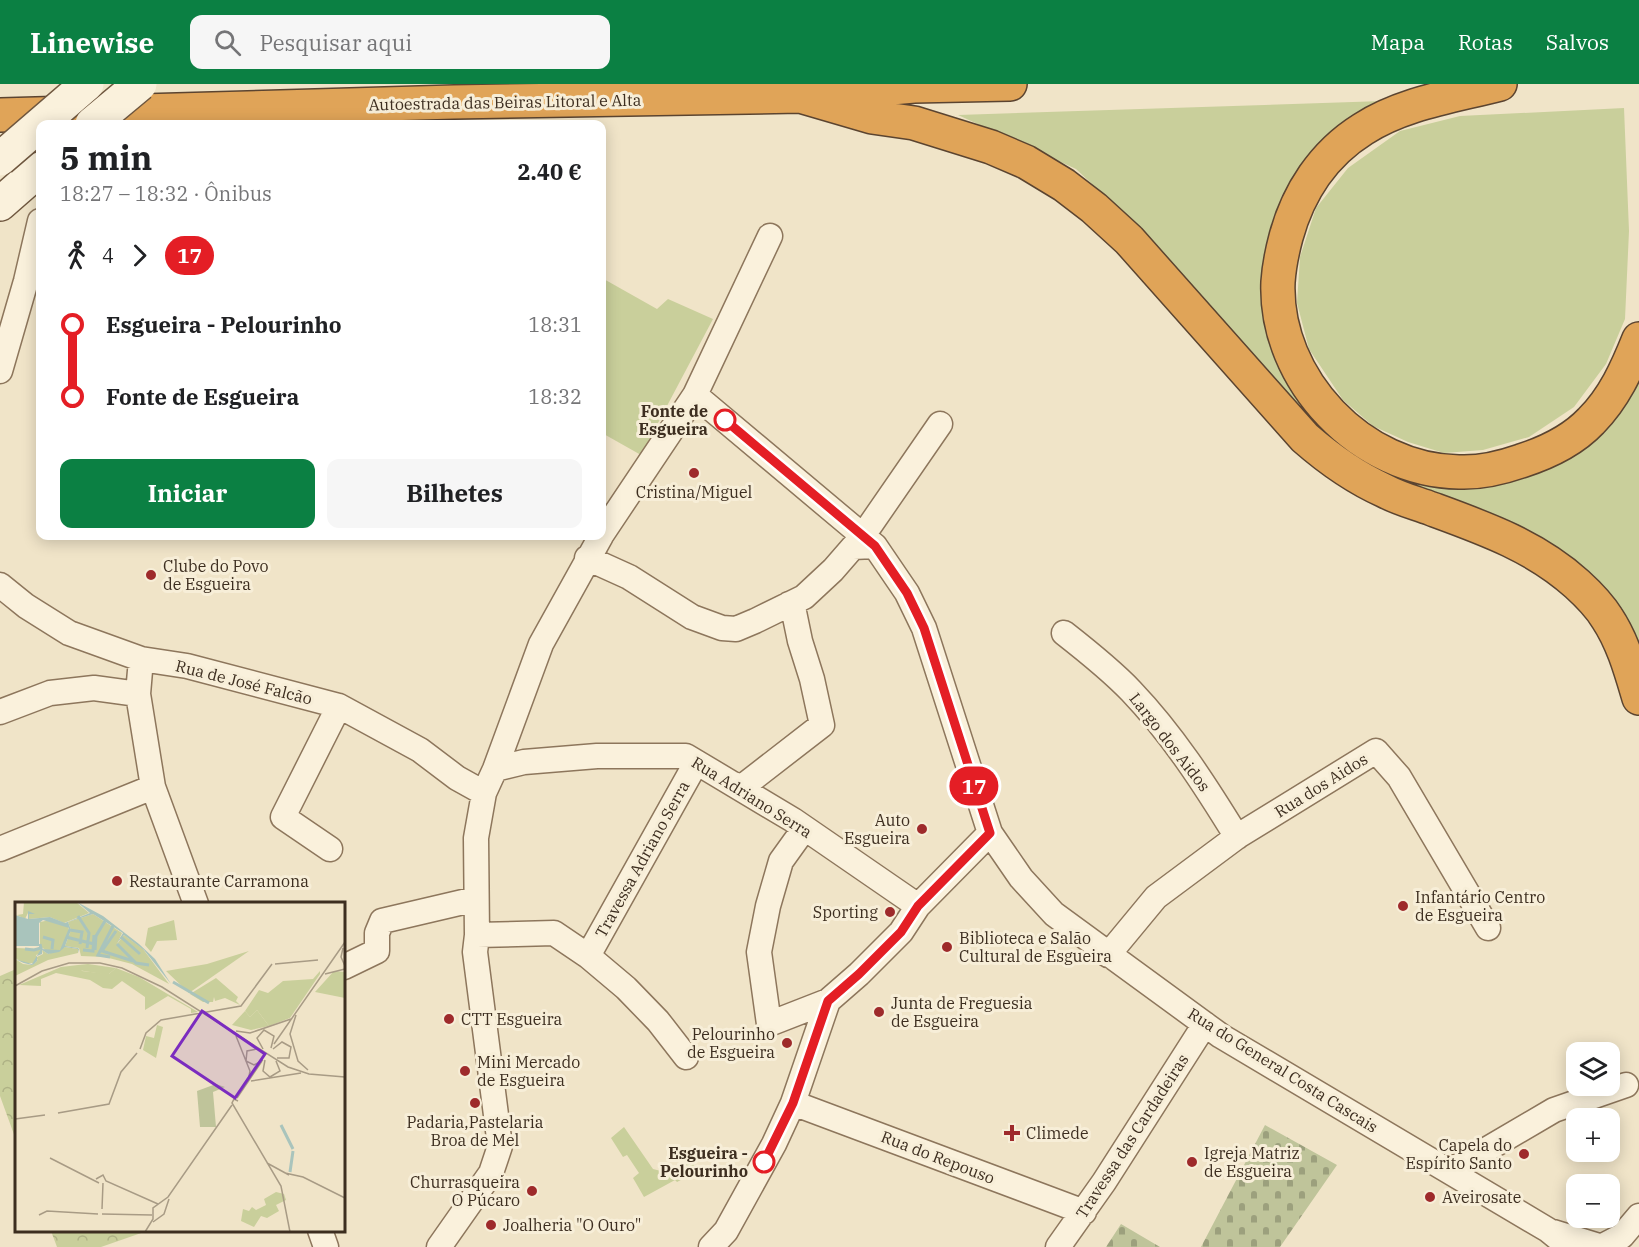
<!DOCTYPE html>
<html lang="pt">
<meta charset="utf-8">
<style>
:root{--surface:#fff;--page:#f6f6f6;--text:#202124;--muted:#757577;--accent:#0b8043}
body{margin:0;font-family:"IBM Plex Serif",serif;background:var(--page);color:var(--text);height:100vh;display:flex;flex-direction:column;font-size:22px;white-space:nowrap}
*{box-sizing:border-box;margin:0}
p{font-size:20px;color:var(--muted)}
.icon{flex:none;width:33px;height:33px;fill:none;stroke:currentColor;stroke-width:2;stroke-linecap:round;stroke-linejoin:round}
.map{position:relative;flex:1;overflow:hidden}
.details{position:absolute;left:36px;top:36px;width:570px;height:420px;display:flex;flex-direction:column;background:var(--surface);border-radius:12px;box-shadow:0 3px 15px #0003}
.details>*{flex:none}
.badge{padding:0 12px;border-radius:20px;font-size:21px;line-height:39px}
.fabs{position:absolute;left:1566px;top:958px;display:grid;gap:12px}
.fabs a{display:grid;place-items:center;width:54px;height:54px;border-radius:12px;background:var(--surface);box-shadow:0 3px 15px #0003;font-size:30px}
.map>.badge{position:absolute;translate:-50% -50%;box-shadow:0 0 0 3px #fff}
.legs{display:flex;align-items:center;gap:9px;height:66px;padding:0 24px;font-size:20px}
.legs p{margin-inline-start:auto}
.overview{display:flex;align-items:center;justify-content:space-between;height:102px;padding:0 24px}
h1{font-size:33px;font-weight:700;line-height:45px}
.cta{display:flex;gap:12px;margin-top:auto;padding:12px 24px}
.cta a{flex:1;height:69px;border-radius:12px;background:var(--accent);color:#fff;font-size:24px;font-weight:700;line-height:69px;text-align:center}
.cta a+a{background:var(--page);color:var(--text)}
ul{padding:0 24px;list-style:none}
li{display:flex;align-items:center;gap:21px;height:72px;font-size:22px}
li i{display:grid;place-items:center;width:9px;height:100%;margin:0 8px;background:currentColor}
li i::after{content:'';width:15px;height:15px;margin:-8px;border:4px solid;border-radius:50%;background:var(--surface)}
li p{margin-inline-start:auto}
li:first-child i{background:linear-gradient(#0000 50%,currentColor 0)}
li:last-child i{background:linear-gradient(currentColor 50%,#0000 0)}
header{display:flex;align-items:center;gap:36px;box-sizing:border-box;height:84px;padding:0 30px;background:var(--accent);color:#fff}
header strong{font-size:28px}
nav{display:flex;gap:33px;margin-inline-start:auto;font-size:21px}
.search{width:420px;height:54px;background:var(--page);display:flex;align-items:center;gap:15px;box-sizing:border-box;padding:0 21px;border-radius:12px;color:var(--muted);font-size:22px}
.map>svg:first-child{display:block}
.green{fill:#c9cf9b}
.cemetery{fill:url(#cemetery-stones)}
.park{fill:url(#park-crowns)}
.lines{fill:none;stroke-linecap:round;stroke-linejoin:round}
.street-casing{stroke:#8d765c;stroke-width:27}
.secondary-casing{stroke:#6f573f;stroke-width:36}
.highway-casing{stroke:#5b4430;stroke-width:36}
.street{stroke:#faf1dc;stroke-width:24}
.secondary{stroke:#faf1dc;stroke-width:33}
.highway{stroke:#e0a458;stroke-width:33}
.secondary-bridge-casing{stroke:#6f573f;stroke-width:36;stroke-linecap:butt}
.secondary-bridge{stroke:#faf1dc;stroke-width:33}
.line-1-casing{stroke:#fff;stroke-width:14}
.line-1{stroke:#e41e25;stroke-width:9}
.stop-1-dot{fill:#fff;stroke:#e41e25;stroke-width:3}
.poi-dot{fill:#9e2a2b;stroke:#f7eed8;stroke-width:2}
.labels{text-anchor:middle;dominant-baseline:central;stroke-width:6;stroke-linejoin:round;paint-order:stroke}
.street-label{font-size:16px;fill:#3d2e20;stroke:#f7eed8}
.stop-label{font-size:16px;font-weight:bold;fill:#3d2e20;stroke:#f7eed8;text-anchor:end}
.poi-label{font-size:16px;fill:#3d2e20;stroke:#f7eed8;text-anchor:start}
.inset-river{fill:none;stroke:#a9c4bc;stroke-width:3}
.inset-road{fill:none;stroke:#a89b85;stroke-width:1.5}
.view{fill:#7b2cbf;fill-opacity:0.15;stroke:#7b2cbf;stroke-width:3}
.inset-edge{fill:none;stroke:#3d2e20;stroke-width:3}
</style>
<header>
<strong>Linewise</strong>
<div class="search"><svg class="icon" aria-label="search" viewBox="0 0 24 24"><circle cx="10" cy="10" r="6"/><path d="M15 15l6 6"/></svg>Pesquisar aqui</div>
<nav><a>Mapa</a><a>Rotas</a><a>Salvos</a></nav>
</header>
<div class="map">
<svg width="1639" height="1163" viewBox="0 0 1639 1163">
<defs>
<pattern id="cemetery-stones" width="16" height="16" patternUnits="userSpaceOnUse" patternTransform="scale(1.5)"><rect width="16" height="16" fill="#bfc49a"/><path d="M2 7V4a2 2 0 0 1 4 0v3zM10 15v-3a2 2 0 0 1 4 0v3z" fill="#9ca07d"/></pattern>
<pattern id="park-crowns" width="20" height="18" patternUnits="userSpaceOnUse" patternTransform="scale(1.5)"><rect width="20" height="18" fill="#c9cf9b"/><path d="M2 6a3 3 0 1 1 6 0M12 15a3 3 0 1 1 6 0" fill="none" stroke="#aeb285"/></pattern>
</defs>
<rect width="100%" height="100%" fill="#f0e4c8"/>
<path class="green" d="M1383,17L1326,57L1282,111L1264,177L1317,335L1480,402L1544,387L1603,348L1639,291V561L1630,539L1589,490L1382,390L1332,357L1278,301L1151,155L1076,85L958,31Z
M1624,24L1629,147L1625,235L1606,280L1574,323L1529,353L1483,366L1444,369L1408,358L1373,342L1343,316L1309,265L1297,219L1300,173L1316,124L1348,84L1400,47L1460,32Z
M602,194L657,225L668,215L713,235L641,371L602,349Z
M624,1043L653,1085L665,1088L666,1084L682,1087L688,1066L695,1077L694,1081L698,1087L677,1098L675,1096L644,1113L633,1094L639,1089L627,1071L623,1073L611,1054Z"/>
<path class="cemetery" d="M1265,1041L1337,1081L1280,1163H1201Z
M1121,1140L1160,1163H1106Z"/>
<path class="park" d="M16,885V1056L0,1012V892Z
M51,1147V1146L147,1147L101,1163H57Z"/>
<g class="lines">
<defs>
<path id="street" d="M0,287L26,197L40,137
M695,311L875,462L907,509L924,544L990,749L1021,794L1054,830L1221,952L1548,1146L1569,1163
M602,450L695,311L770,152
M862,453L940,340
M587,474L629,493L692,533L722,544L736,545L755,537L804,513L833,486L853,463L875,462
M0,501L26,522L69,549L141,575L187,582L339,622L420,666L457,694L484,709
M1064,549C1087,567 1111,586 1131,607C1173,651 1205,701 1237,753
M141,575L138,610L153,703L196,820
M0,628L50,609L94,604L138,610
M495,685L524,678L597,672H686L793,736L918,822
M733,700L742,703L822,641L812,595L800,557L794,528L789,520
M804,745L781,777L768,822L759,868L769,940L828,917
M0,765L153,703
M330,765L283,733L339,622
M477,851L554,849L588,872L626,904L658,937L686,973
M1108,871L1156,813L1238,752L1376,667L1399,693L1488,844
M588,872L696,679
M344,883L377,867V849L382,837L476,815
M793,1019L1084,1128
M1450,1087L1554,1026L1626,1001
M320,1146L326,1163
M1553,1148L1602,1163
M439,1163L491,1089L500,1062L475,868L477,851L476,754L484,709L495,685L541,560L601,452
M711,1163L726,1147L774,1060L793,1019L828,917L859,890L901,848L918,822L990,749
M1058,1163L1104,1098L1205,940
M1601,1163L1622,1152L1639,1132"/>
<path id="secondary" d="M0,120L40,85"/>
<path id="highway" d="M1500,0C1454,12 1403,19 1363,45C1323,70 1298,109 1286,153C1282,168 1279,183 1278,198C1274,296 1362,387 1459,388C1481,389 1501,384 1521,377C1546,369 1573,356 1591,337C1614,314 1627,285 1639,255
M800,12L872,33L914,39L991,63L1026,78L1064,101L1094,124L1129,156L1305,354C1329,375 1356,394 1385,407C1400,415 1416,419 1432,425C1484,444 1535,462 1577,500C1588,510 1599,521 1607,534C1623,558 1631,587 1639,614
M0,31L454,18L800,12L914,2L1010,0"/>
</defs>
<use href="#street" class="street-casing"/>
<use href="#secondary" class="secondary-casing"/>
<use href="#highway" class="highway-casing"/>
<use href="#street" class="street"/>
<use href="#secondary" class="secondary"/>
<use href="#highway" class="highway"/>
<defs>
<path id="secondary-bridge" d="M92,40L140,0
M0,75L87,0"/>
</defs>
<use href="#secondary-bridge" class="secondary-bridge-casing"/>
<use href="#secondary-bridge" class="secondary-bridge"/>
</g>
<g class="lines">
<defs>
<path id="line-1" d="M725,336L875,462L907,509L924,544L990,749L918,822L901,848L859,890L828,917L793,1019L764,1078"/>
</defs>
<use href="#line-1" class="line-1-casing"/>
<use href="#line-1" class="line-1"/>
</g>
<g class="stop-1-dot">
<circle cx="725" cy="336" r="10"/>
<circle cx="764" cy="1078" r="10"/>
</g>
<g class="poi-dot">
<circle cx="694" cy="389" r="6"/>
<circle cx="151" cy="491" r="6"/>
<circle cx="922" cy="745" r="6"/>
<circle cx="117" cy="797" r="6"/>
<circle cx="1403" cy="822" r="6"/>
<circle cx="890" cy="828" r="6"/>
<circle cx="947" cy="863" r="6"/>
<circle cx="879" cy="928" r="6"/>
<circle cx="449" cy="935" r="6"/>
<circle cx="787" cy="959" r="6"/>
<circle cx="465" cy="987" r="6"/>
<circle cx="475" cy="1019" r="6"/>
<path d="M1009 1040h6v6h6v6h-6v6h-6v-6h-6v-6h6z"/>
<circle cx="1524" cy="1070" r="6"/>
<circle cx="1192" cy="1078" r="6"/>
<circle cx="532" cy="1107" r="6"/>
<circle cx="1430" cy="1113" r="6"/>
<circle cx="491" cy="1141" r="6"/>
</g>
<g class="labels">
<g class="street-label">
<text transform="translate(505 18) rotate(-1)">Autoestrada das Beiras Litoral e Alta</text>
<text transform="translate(244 598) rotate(14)">Rua de José Falcão</text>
<text transform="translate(1170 658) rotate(52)">Largo dos Aidos</text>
<text transform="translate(1321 701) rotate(-32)">Rua dos Aidos</text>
<text transform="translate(752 713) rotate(32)">Rua Adriano Serra</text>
<text transform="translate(642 775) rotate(-61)">Travessa Adriano Serra</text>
<text transform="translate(1283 986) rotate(32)">Rua do General Costa Cascais</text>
<text transform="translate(1132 1052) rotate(-57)">Travessa das Cardadeiras</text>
<text transform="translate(938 1073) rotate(21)">Rua do Repouso</text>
</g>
<g class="stop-label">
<text x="708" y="327">Fonte de<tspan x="708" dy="18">Esgueira</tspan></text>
<text x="748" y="1069">Esgueira -<tspan x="748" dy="18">Pelourinho</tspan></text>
</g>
<g class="poi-label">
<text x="694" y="408" text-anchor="middle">Cristina/Miguel</text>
<text x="163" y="482">Clube do Povo<tspan x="163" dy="18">de Esgueira</tspan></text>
<text x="910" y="736" text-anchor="end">Auto<tspan x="910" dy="18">Esgueira</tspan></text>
<text x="129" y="797">Restaurante Carramona</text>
<text x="1415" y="813">Infantário Centro<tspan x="1415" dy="18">de Esgueira</tspan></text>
<text x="878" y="828" text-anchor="end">Sporting</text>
<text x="959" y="854">Biblioteca e Salão<tspan x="959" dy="18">Cultural de Esgueira</tspan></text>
<text x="891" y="919">Junta de Freguesia<tspan x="891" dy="18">de Esgueira</tspan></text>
<text x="461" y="935">CTT Esgueira</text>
<text x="775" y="950" text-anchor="end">Pelourinho<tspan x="775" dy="18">de Esgueira</tspan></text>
<text x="477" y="978">Mini Mercado<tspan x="477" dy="18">de Esgueira</tspan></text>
<text x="475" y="1038" text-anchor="middle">Padaria,Pastelaria<tspan x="475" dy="18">Broa de Mel</tspan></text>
<text x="1026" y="1049">Climede</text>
<text x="1512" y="1061" text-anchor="end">Capela do<tspan x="1512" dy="18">Espírito Santo</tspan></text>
<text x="1204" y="1069">Igreja Matriz<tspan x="1204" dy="18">de Esgueira</tspan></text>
<text x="520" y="1098" text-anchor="end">Churrasqueira<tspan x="520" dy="18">O Púcaro</tspan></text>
<text x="1442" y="1113">Aveirosate</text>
<text x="503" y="1141">Joalheria "O Ouro"</text>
</g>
</g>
<g transform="translate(15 818)">
<rect width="330" height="330" fill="#f0e4c8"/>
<path d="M234,49L174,91L151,69L192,62ZM63,63L67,69L94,72L101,66L124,75L183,110L176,111V107L153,94L130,108V95L107,79L97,87L88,86L75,78L41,71L26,77V84L4,83L46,65ZM142,123L148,125L141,156L128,148L131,134L139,136ZM261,290L269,292L271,298L261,303L264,309L252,316L246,314L239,325L226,319L228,307L234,309L237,305L241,308L251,303L249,297Z" fill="#c9cf9b"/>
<path d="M159,18L162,38L142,39L136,50L130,43L133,26ZM305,69V72L275,116L254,124L242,108L235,115L230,109L244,88L253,91L268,79L298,77ZM319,69L330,70V96L300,90ZM201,76L223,95L221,99L225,103L210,96L200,99L199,95L198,100H188L175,92Z" fill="#c9cf9b"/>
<path d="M9,0H61L74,11L49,21L35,15L14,17L13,11L10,17L2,13L8,12ZM78,12L107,31L102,42L109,33L128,47L154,82L117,62L90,55L66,54L64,46L50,44L56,28L53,20ZM35,18L51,22L54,27L47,47L33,50L25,44V20ZM50,45L63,47V51L33,58L0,74V57L8,62L17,63L21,60L23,57L18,61H9L0,56L1,46L26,47L27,51L21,53L22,55L28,52L27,48L33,52ZM63,63L73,62L101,66L94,72H87L63,68Z" fill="#c9cf9b"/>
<path d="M201,182L210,185L198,190L201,225H185L182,189Z" fill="#bfc49a"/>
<path d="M242,108L254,124L236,128L217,123L230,109L235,115Z" fill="#c9cf9b"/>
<path d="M62,0L88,14L124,42L140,57L156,82L129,48L109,33L102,41L108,31L78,12L53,20L56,28L50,44L63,46L64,47V51L63,47L50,45L44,50L33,52L27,48V52L22,54V59L19,62L17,63L9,61L0,57L17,62L26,47L45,48L54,26L28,18L24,21V44H0V13L13,17V9L20,12H14V17L35,15L50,21L75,11Z" fill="#a9c4bc"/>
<path class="inset-river" d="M63,14L74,31L72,46M55,28L67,30L65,42M101,29L87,49L118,59M28,35L38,38L37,47M51,35L79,42M106,35L125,52M102,42L121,61L134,63M10,47L19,48L26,46L25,42M68,48L78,49L79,33M80,48L81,34L90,19M95,55L83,53L98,24M158,80L194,101M266,223L278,247M275,270L278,249"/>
<path class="inset-road" d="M328,46L326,55L330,64M260,62L303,58M310,72L330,67M0,84L27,69L54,61H85L107,66L147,85L273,165L294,172L330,175M281,113L275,132L283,159L293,168M221,129L235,131L276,117M221,134L235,169L233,180M259,142L330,40M125,147L131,131L146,118L226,104L257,62M242,147L232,149L231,159L239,163L248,158M248,147L242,136L249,128L259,134L256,146M258,147L267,140L276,145L274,156H262M250,158L248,169L255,175L265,169L261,159M236,179L286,171M222,196L247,159M223,199L219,197L217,201L266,284L275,330M43,211L94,202L106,170L122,151M0,217L30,213M35,256L84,281M252,261L274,273M270,271L288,275L330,296M81,277L88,273L91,279L143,302M87,307L88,281M87,312L137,313M24,313L32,309L83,312M138,320L149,312L154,297M130,330L138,317V306L153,295L217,203"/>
<path class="view" d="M187,109L250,152L220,196L157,154Z"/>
<rect width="330" height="330" class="inset-edge"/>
</g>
</svg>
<div class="fabs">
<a><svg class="icon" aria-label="layers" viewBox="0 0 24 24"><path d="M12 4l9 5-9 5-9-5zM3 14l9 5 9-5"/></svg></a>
<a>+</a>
<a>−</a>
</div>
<b class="badge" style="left:974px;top:702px;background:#e41e25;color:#fff">17</b>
<section class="details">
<div class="overview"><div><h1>5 min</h1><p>18:27 – 18:32 · Ônibus</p></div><b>2.40 €</b></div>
<div class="legs"><svg class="icon" aria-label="walk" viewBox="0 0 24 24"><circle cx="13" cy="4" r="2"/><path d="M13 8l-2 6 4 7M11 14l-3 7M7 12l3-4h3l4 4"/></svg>4<svg class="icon" aria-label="forward" viewBox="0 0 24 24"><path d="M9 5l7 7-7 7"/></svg><b class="badge" style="background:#e41e25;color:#fff">17</b></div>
<ul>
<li><i style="color:#e41e25"></i><b>Esgueira - Pelourinho</b><p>18:31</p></li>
<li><i style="color:#e41e25"></i><b>Fonte de Esgueira</b><p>18:32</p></li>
</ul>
<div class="cta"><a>Iniciar</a><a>Bilhetes</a></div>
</section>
</div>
